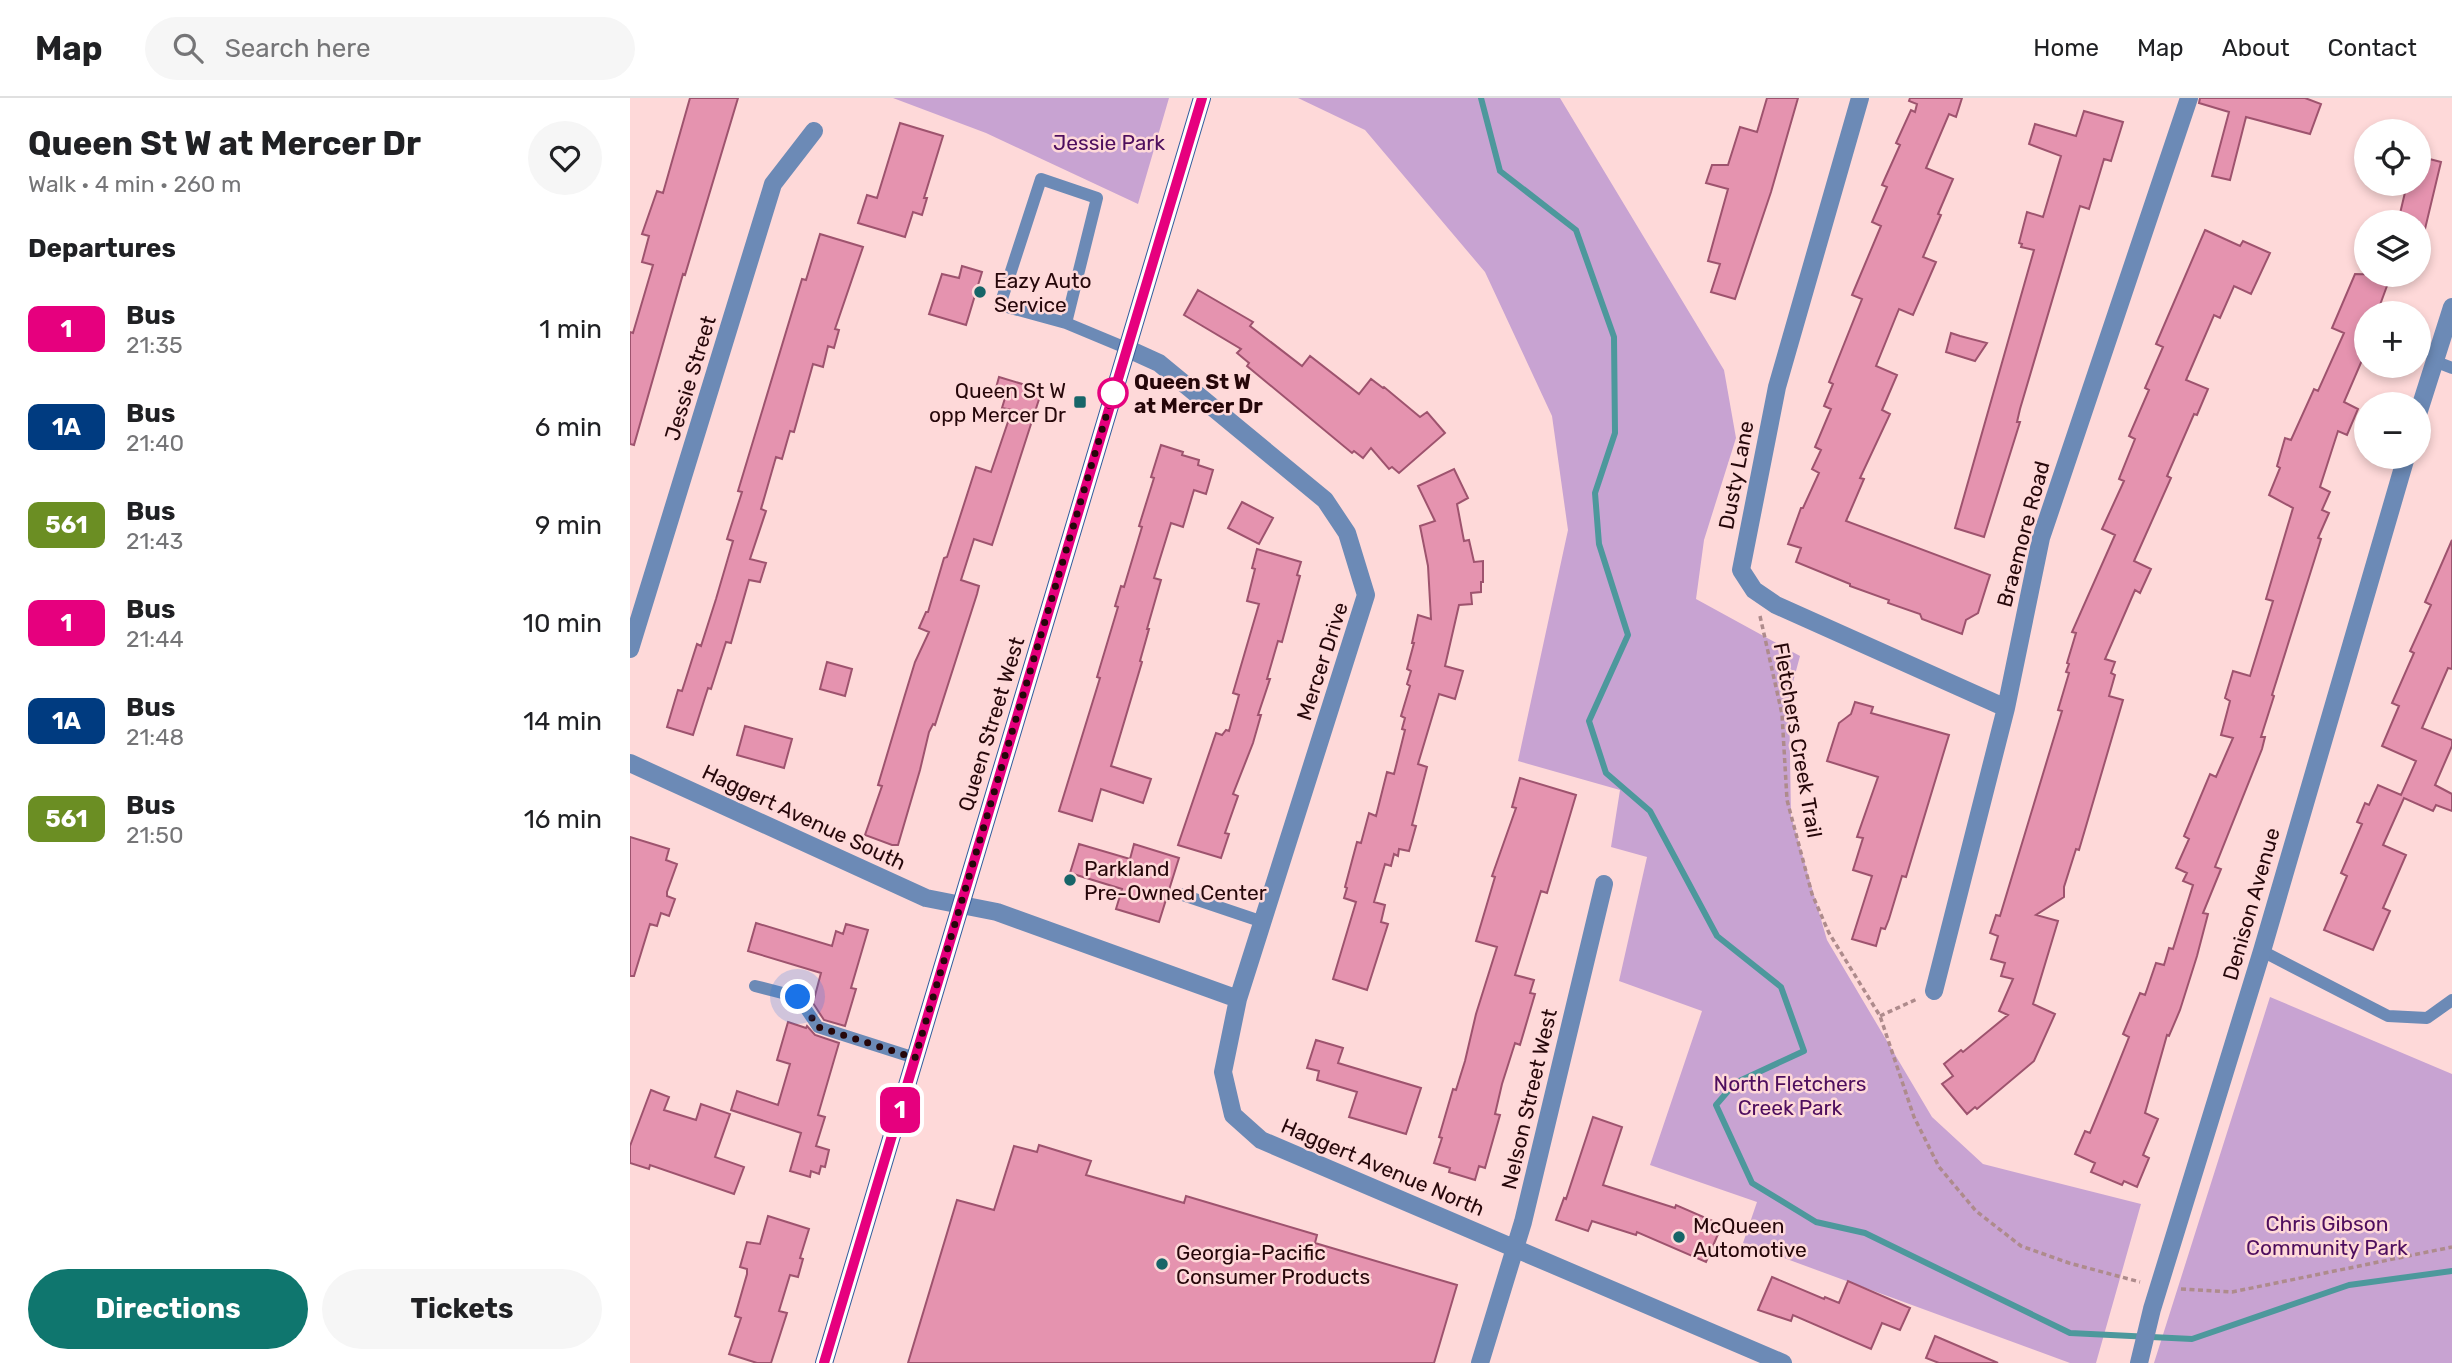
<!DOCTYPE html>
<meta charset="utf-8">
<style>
:root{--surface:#fff;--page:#f6f6f6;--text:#202124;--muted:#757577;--line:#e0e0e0;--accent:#0f766e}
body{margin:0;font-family:Rubik,sans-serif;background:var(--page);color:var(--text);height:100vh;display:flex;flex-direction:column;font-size:26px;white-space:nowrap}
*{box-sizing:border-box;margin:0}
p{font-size:23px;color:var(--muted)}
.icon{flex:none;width:38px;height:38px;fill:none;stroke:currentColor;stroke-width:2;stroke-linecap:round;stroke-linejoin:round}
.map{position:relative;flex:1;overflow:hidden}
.side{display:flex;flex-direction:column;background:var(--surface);width:630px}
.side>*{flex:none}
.badge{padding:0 14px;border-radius:10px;font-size:24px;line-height:46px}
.buttons{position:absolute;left:1724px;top:21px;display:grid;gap:14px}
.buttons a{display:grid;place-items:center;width:77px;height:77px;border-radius:50%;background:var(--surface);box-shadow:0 4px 10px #0003;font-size:35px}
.you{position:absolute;width:35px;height:35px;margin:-18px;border:5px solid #fff;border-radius:50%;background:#1a73e8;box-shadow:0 0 0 10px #1a73e833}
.map>.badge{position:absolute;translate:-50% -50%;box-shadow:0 0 0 4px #fff}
h2{padding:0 28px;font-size:26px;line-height:63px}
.round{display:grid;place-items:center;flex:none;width:74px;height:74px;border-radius:37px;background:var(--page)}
.headline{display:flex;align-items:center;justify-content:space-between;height:119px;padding:0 28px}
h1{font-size:33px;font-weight:700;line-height:52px}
.cta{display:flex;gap:14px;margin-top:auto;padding:14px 28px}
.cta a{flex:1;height:80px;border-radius:42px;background:var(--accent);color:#fff;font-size:28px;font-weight:700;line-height:80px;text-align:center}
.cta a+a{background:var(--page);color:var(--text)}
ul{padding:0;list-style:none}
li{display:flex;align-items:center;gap:21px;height:98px;padding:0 28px}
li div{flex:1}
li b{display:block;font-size:26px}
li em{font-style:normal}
li .badge{min-width:77px;font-weight:700;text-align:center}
header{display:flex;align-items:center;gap:42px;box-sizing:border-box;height:98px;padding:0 35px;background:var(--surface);border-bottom:2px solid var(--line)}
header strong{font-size:33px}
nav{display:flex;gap:38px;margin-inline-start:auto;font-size:24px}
.search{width:490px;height:63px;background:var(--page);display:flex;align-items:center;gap:18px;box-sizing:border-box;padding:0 24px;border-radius:38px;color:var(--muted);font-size:26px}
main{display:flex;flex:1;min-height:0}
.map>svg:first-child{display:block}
.green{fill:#c8a3d2}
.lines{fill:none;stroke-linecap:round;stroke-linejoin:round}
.stream{stroke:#4d989c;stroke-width:6}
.building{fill:#e593af;stroke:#9e536e;stroke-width:2}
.path{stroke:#ae8b8c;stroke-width:3.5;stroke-dasharray:5 3.5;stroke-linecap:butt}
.service{stroke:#6c8ab6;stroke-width:12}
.minor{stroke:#6c8ab6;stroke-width:18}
.secondary{stroke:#335d9d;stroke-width:18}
.line-casing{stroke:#fff;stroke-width:16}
.line{stroke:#e6007e;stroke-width:10}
.walk{stroke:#26070a;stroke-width:7;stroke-dasharray:0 12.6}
.poi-dot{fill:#176568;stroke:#fed9d9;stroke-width:2.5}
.stop-dot{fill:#fff;stroke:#e6007e;stroke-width:3.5}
.labels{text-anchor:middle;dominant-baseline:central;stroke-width:5;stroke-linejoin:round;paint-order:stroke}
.park-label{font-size:21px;fill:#4e0e5e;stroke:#fed9d9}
.poi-label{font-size:21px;fill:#26070a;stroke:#fed9d9;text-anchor:start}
.street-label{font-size:21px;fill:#26070a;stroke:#fed9d9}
.stop-label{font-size:21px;font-weight:bold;fill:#26070a;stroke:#fed9d9;text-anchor:start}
</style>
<header>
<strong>Map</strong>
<div class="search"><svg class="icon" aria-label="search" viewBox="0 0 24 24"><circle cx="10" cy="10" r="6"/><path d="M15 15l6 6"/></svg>Search here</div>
<nav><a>Home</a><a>Map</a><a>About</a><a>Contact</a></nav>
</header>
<main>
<section class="side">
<div class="headline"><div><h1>Queen St W at Mercer Dr</h1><p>Walk · 4 min · 260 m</p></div><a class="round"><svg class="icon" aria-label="heart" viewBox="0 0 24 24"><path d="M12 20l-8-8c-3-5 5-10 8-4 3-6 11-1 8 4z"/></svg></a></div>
<h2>Departures</h2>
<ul>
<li><span class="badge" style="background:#e6007e;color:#fff">1</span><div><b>Bus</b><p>21:35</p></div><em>1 min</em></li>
<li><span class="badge" style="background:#003b80;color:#fff">1A</span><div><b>Bus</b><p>21:40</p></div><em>6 min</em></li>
<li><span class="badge" style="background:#6b8e23;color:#fff">561</span><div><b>Bus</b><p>21:43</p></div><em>9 min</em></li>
<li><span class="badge" style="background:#e6007e;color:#fff">1</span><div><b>Bus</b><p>21:44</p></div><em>10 min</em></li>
<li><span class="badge" style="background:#003b80;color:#fff">1A</span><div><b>Bus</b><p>21:48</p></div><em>14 min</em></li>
<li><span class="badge" style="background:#6b8e23;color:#fff">561</span><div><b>Bus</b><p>21:50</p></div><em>16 min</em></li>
</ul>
<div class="cta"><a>Directions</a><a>Tickets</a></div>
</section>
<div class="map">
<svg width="1822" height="1265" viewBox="0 0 1822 1265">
<rect width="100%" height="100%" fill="#fed9d9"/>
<path class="green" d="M263,0H539L508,106L356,35Z
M668,0H930L1094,272L1106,340L1074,442L1066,501L1170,558L1159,599L1161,718L1197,842L1302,1019L1353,1066L1511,1106L1466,1265H1440L1113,1145L1127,1104L1020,1067L1072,913L989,883L1017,759L981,749L990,692L888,663L938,432L922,318L855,174L735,32Z
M1640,899L1822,976V1265H1524Z"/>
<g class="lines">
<path class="stream" d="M851,0L870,73L946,132L984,239L985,335L965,395L969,446L998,537L959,623L976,675L1020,713L1087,838L1151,889L1174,953L1105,985L1086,1007L1122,1085L1186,1124L1235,1135L1440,1235L1562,1241L1719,1187L1822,1173"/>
</g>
<path class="building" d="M60,0H108L55,177L53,176L4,347L0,346V234L3,235L23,167L12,164L19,138L12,136L27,93L33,95Z
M1137,0H1168L1141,94L1105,201L1081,194L1090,166L1078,163L1098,91L1076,85L1082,67H1098L1110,29L1127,34Z
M1280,0H1332L1326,19L1319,16L1296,70L1323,81L1308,116L1311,117L1293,159L1306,164L1283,217L1269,211L1246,268L1267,277L1252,312L1260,316L1230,380L1234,381L1216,423L1360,477L1348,515L1336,522L1332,536L1292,521L1290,516L1258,505L1259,502L1220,488V486L1166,464L1171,450L1158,446L1171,410H1173L1189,375L1182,371L1191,352L1185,349L1201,311L1194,308L1203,286L1199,284L1232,201L1222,197L1251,128L1242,124L1257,89L1252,87L1270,47L1266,45L1281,12L1285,14L1287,6L1279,3Z
M1570,0H1675L1691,6L1680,36L1616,19L1600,82L1582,78L1599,14L1569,5Z
M1454,13L1493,24L1481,63L1474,61L1459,111L1450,108L1390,311L1387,324H1390L1354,439L1325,430L1404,152L1391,149L1392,146L1389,145L1397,114L1413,119L1431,58L1399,46L1405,26L1446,38Z
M270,25L313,38L294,100H297L292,117L283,114L275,139L228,125L237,97L247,100Z
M1788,58L1811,64L1795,131H1788V123L1768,124L1777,86H1788Z
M1575,132L1610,148L1613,143L1640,155L1621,196L1604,188L1590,220L1584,217L1556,282L1578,291L1567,317L1564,316L1537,378L1541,380L1504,463L1521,471L1510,495L1505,492L1475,561L1485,564L1481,575L1485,577L1479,598L1493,602L1449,752L1446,751L1434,789V799L1406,817L1428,823L1403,906L1425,916L1404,963L1347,1011L1345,1009L1337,1016L1312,986L1323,978L1314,966L1331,952L1333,954L1378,917L1369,913L1383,881L1371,878L1375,865L1361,861L1368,838L1360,835L1366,817L1370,818L1432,613L1428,612L1439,575L1436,574L1439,566L1437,565L1446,535L1442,534L1485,437L1472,431L1494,383L1489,381L1505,341L1499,338L1519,292L1515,290L1533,249L1526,246Z
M190,136L233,149L205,231L209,232L204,250L198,248L193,269L183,266L164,334L160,333L152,361L146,359L131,411L136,413L120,461L136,465L130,484L119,482L101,545L96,544L81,591L78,590L63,637L37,629L48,592L52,593L67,546L71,548L86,501L103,443L97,441L112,394L108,393L172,181L176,182Z
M332,168L352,174L336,227L299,216L312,176L329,180Z
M1725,176L1761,177L1747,215H1736V253L1714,304L1728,311L1717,337L1708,333L1690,389L1700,394L1692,412L1699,415L1688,440L1691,441L1642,597L1644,598L1631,639H1635L1632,651L1585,769L1591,771L1573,815L1578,816L1567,858L1550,912L1539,938L1537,937L1515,1015L1528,1021L1513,1057L1519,1060L1507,1089L1494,1083L1492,1087L1461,1074L1465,1065L1445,1056L1455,1033L1460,1035L1479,989L1499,939L1493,936L1510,895L1515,897L1526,865L1534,867L1539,850L1543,851L1563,787L1553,783L1557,775L1546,770L1559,741L1554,738L1580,676L1586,679L1603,640L1591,637L1600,603L1595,600L1603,573L1620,578L1643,503L1636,501L1663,410L1639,397L1650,370L1647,368L1655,340L1661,342L1684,291L1688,293L1714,235L1702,230Z
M568,192L623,224L620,228L672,268L680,258L729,296L741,281L753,290L754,289L790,319L797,314L815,335L769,375L762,369L759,371L741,350L733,360L724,353L722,355L617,268L619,265L607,255L611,251L554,217Z
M1321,235L1330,238L1357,245L1345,263L1316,254Z
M369,279L412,292L362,447L344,441L331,482L349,488L347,496L305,627L303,626L299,634L290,672L268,747H262L235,737L252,688L248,687L274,600L285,564L299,534L289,530L296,514H298L314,460L317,459L346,369L361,374L382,312L372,310L375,300L364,297Z
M531,347L553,354L552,357L569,362L568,367L583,372L576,396L564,392L553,429L541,425L524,480L531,482L517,531H519L510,563L512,564L481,668L521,681L513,705L471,691L462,723L429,713L470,580L467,579L488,509L485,508L491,488L494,489L512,429L509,428L524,380L521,379Z
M824,371L838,400L827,406L834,443L839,442L844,464L853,463V484H851V494L841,495L842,506L829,507L815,568L833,573L825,601L809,596L788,666L797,669L782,727L786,728L779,753L769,751L768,758L764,756L761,768L755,766L744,804L755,807L751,824L758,826L737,892L703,881L726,804L714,800L717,790L715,789L727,744L731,745L739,715L746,718L757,674L764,676L775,632L772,631L775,620L771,618L780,588L777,586L781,573L777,571L784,545H782L788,517L801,521L798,468L790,428L805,423L788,388Z
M612,404L643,420L629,446L598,430Z
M1822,442V571L1818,570L1792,630L1822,642V648L1805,687L1822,696V713L1806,707L1803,713L1774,700L1753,747L1776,757L1753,810L1760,813L1743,852L1694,832L1717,778L1711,775L1732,726L1727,724L1735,705L1739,707L1748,687L1771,697L1786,663L1752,648L1769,608L1762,605L1784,555L1780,553L1801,507L1795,504Z
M627,451L671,464L667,477L670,478L652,544L648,543L637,581H640L628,617H631L623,645L603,696L608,698L595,735L599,736L591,760L548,747L586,635L592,637L596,632L599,633L609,597L603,595L629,506L617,503L625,471L622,470Z
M197,564L222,571L215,598L190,591Z
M1225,604L1243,609L1241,615L1319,637L1276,779L1272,778L1259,821L1255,831L1251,830L1246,848L1222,841L1242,778L1223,772L1233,740L1227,739L1248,679L1197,663L1209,625L1221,616Z
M115,628L162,641L154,670L107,657Z
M890,680L946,697L917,795L911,793L885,877L904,882L900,895L905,896L890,947L885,945L872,986L865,1016L870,1017L855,1070L849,1068L845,1082L819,1074L820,1070L804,1065L812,1040L809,1039L823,991L826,992L835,963L846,916L867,849L846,843L865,779L862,778L886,710L882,709Z
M0,739L39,751L36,762L47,766L37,794V798L45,801L39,818L31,815L27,828L20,826L4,878H0Z
M449,746L500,761L504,746L549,760L529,824L486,811L492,791L440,775Z
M126,825L202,848L206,833L213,836L216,826L238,832L221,890L226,891L215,928L194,922L183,905L191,875L118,853Z
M158,924L176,930L177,928L185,937L209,945L188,1017L195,1019L186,1048L199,1052L195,1069L191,1068L189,1076L181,1073L180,1079L160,1073L171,1035L101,1012L107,993L148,1007L160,966L147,962Z
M686,942L713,950L708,965L791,990L776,1036L719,1019L727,994L687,982L689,973L677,970Z
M21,992L39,999L34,1012L66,1022L71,1006L100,1016L85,1059L114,1069L104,1096L20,1067L19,1071L0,1065V1048Z
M963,1019L992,1029L973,1087L1045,1110L1046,1107L1092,1127L1076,1164L1007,1134L1006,1137L962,1123L958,1133L926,1122L934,1100L936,1101Z
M409,1047L461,1063L456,1077L554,1105L556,1098L687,1137L685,1145L827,1187L804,1265H278L327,1102L364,1112L384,1048L407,1054Z
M138,1118L179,1131L170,1160L173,1161L168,1179L160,1177L149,1213L157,1215L141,1265H127L99,1256L111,1220L105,1218L117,1176V1171L110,1169L117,1144L130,1146Z
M1142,1179L1194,1201L1195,1199L1209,1205L1218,1183L1280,1210L1270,1232L1252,1225L1241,1251L1163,1217L1161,1223L1128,1212Z
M1305,1238L1368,1265H1309L1296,1260Z"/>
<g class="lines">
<path class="path" d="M1130,518L1152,616L1157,702L1182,796L1199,835L1250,918L1284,1019L1309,1069L1346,1113L1391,1148L1439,1165L1510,1184
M1250,918L1287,901
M1551,1191L1602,1194L1822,1149"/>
<path class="service" d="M436,225L467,100L411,81L370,207L436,225L496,250
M1804,263L1822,270
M547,795L633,824
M1632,853L1758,918L1797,920L1822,902
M125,888L168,899L188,929L285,960"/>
<path class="minor" d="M1230,0L1147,289L1111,472L1124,492L1146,507L1376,610
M496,250L529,265L695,402L717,435L736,497L608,901L593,974L603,1017L631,1042L1153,1265
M1788,316L1822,209
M0,551L143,86L184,33
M0,665L296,800L367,814L608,901
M1304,893L1376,610L1411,440L1559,0
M850,1265L893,1124L974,786
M1509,1265L1522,1211L1632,853L1776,359"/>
<path class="secondary" d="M194,1265L572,0"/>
</g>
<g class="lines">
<defs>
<path id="line" d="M194,1265L572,0"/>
</defs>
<use href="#line" class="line-casing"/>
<use href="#line" class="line"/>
<path class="walk" d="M168,899L188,929L285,960L483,295"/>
</g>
<g class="poi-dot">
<circle cx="350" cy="194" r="7"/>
<rect x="443" y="297" width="14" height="14" rx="3.5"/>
<circle cx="440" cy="782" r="7"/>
<circle cx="1049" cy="1139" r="7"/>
<circle cx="532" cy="1166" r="7"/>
</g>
<circle class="stop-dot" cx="483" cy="295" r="14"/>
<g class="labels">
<g class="park-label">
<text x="479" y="44">Jessie Park</text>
<text x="1160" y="985">North Fletchers<tspan x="1160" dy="24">Creek Park</tspan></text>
<text x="1697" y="1125">Chris Gibson<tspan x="1697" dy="24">Community Park</tspan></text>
</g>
<g class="poi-label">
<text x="364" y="182">Eazy Auto<tspan x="364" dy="24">Service</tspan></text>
<text x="436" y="292" text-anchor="end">Queen St W<tspan x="436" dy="24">opp Mercer Dr</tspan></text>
<text x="454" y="770">Parkland<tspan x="454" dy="24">Pre-Owned Center</tspan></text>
<text x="1063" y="1127">McQueen<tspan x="1063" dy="24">Automotive</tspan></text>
<text x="546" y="1154">Georgia-Pacific<tspan x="546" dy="24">Consumer Products</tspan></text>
</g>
<g class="street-label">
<text transform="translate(60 280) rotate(-73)">Jessie Street</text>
<text transform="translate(1106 377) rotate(-79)">Dusty Lane</text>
<text transform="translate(1393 436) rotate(-75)">Braemore Road</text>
<text transform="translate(692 563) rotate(-72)">Mercer Drive</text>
<text transform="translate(361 626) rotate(-73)">Queen Street West</text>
<text transform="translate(1168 642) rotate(80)">Fletchers Creek Trail</text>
<text transform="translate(174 719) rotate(25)">Haggert Avenue South</text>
<text transform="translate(1621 806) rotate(-74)">Denison Avenue</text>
<text transform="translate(899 1001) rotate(-77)">Nelson Street West</text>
<text transform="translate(753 1069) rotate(23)">Haggert Avenue North</text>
</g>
<g class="stop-label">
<text x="504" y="283">Queen St W<tspan x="504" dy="24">at Mercer Dr</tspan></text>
</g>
</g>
</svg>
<div class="buttons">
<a><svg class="icon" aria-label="locate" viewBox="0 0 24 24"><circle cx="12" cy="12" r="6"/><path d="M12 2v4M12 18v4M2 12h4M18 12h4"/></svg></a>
<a><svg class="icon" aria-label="layers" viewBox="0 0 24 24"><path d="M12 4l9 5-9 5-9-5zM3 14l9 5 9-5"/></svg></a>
<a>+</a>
<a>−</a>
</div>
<div class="you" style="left:168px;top:899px"></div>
<b class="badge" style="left:270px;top:1012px;background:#e6007e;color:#fff">1</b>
</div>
</main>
